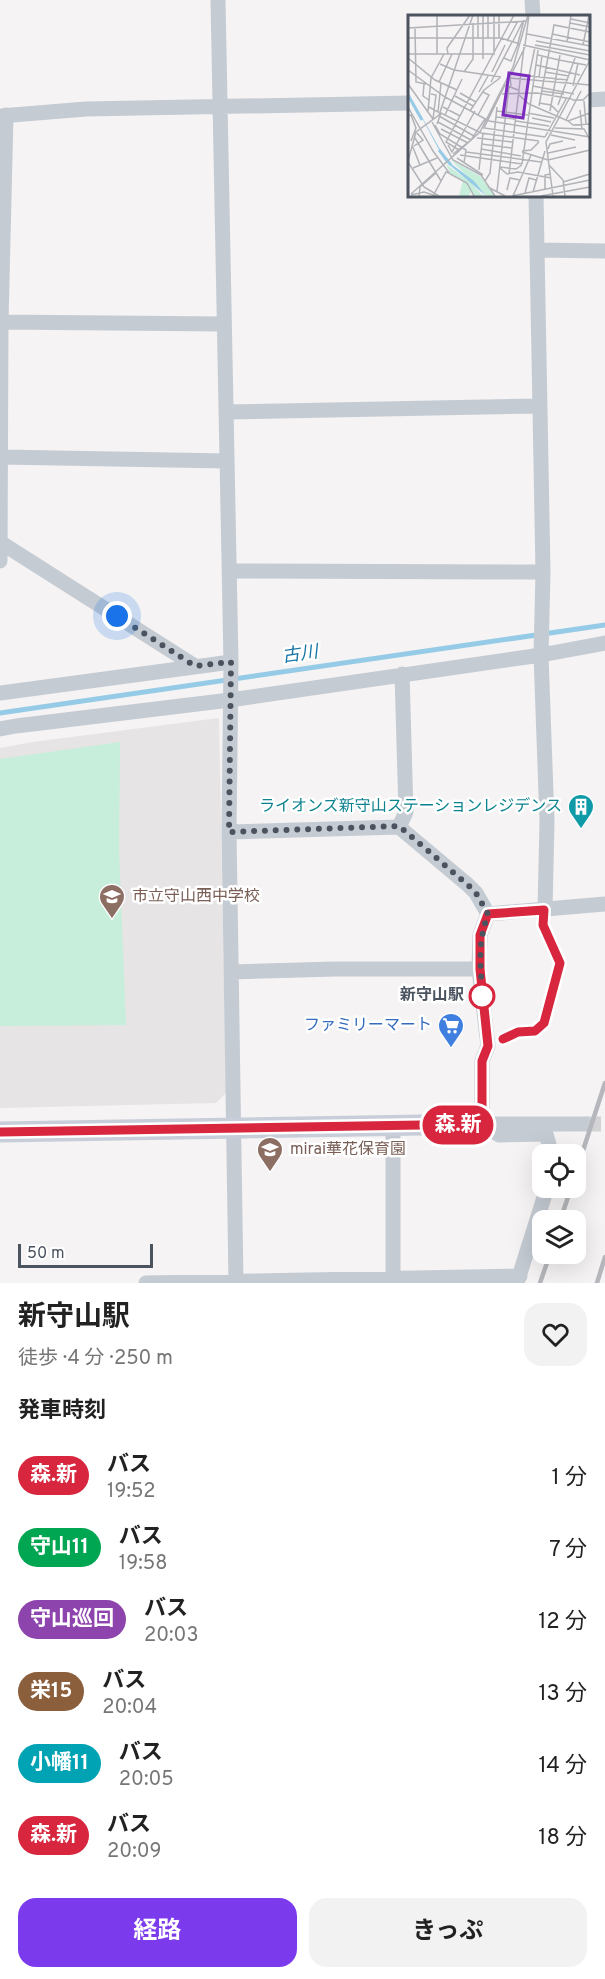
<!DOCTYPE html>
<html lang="ja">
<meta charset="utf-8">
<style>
:root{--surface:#fff;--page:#f2f2f2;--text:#222;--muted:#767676;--accent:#7c3aed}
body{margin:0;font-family:Overpass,"Noto Sans JP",sans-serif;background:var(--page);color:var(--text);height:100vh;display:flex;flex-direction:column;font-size:22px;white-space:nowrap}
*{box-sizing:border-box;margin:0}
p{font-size:20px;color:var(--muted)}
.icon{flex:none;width:33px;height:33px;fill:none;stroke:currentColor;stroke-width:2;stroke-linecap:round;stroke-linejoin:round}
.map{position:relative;height:1283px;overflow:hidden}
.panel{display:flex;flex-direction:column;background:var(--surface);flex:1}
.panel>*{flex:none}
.badge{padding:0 12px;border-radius:20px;font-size:21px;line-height:39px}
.controls{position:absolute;left:532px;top:1144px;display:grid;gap:12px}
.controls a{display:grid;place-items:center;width:54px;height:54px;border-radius:12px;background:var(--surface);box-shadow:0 6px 24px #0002;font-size:30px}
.scale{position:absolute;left:18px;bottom:15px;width:135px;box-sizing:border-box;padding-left:6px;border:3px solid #4b535f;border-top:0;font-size:16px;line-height:21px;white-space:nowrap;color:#4b535f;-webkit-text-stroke:4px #fff;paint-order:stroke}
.you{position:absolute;width:30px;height:30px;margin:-15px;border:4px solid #fff;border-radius:50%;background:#1a73e8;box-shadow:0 0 0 9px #1a73e833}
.map>.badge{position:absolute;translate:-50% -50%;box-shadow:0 0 0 3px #fff}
h2{padding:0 18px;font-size:22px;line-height:54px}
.round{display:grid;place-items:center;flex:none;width:63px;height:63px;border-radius:18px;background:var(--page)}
.head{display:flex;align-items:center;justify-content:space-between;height:102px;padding:0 18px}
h1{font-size:28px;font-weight:700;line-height:45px}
.button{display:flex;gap:12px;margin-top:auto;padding:12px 18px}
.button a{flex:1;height:69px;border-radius:18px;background:var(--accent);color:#fff;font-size:24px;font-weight:700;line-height:69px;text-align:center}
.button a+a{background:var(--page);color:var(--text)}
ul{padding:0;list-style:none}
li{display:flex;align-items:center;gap:18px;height:72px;padding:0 18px}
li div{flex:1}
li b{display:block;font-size:22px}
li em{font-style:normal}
li .badge{min-width:66px;font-weight:700;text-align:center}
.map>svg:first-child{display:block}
.education{fill:#e6e4e4}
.grass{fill:#c6eedb}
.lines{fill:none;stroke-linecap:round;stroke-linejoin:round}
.stream{stroke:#96cbe7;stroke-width:5}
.street-tunnel{stroke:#d3d3d5;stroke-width:15;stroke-dasharray:15 8;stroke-linecap:butt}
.street{stroke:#c5cbd3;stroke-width:15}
.secondary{stroke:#c7cdd9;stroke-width:21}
.rail{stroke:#b5b7bc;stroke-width:4.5}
.line-casing{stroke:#fff;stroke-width:14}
.line{stroke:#d7263d;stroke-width:9}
.walk{stroke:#4b535f;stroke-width:6;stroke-dasharray:0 10.8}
.stop-dot{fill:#fff;stroke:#d7263d;stroke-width:3}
.labels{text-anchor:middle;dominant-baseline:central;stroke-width:5;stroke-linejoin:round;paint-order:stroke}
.culture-label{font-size:16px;fill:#0d838f;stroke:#fff;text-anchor:end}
.education-label{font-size:16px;fill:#785e54;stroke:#fff;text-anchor:start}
.stop-label{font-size:16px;font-weight:bold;fill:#4b535f;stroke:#fff;text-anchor:end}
.shop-label{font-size:16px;fill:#366cbe;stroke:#fff;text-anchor:end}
.water-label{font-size:18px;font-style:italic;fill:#1775a6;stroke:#fff}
.inset-river{fill:none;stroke:#96cbe7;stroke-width:3}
.inset-road{fill:none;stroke:#b1b3b8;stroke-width:1.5}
.view{fill:#7b2cbf;fill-opacity:0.15;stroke:#7b2cbf;stroke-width:3}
.inset-edge{fill:none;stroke:#4b535f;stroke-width:3}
</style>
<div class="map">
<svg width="605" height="1283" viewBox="0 0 605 1283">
<rect width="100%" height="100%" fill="#f5f3f3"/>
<path class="education" d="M219,718L226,1093L216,1103L0,1108V748L33,742Z"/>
<path class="grass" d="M120,742L119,849L126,1025L0,1026V759Z"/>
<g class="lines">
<path class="stream" d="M0,713L605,625"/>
<path class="street-tunnel" d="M586,1124H605"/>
<path class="street" d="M218,0L231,662L229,832L236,1283
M532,0L533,16
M588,100L605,99
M0,116L86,109L410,103
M536,195L543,572L541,655L547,821L545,910
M537,250L605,251
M0,322L224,324
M226,412L539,406
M1,457L227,461
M0,542L195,666
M0,561L1,322L6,115
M229,571L543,572
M0,693L231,662
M0,729L16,726L230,700L541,655L605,643
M399,827L406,812L402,674
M229,832L399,827L468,885L476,893L488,914L480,935L479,969L488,1046L482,1061V1124
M488,914L605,904
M231,972L336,969H479
M482,1124H586
M482,1124L499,1135L546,1134L552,1155
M146,1283L520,1276
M393,1283V1126
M517,1283L547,1188"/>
<path class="secondary" d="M0,1132L482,1124"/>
<path class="rail" d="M576,1172L605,1083
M560,1221L571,1188
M540,1283L550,1254
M597,1283L605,1257"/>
</g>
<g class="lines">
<defs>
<path id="line" d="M0,1132L482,1124V1061L488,1046L480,969V935L488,914L544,910L543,925L560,963L544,1023L535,1031L518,1032L503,1039"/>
</defs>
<use href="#line" class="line-casing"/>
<use href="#line" class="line"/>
<path class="walk" d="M117,616L195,666L231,662L229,832L399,826L468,885L476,893L488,914C477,945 481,964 482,996"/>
</g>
<defs>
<symbol id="building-pin" viewBox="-11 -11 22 30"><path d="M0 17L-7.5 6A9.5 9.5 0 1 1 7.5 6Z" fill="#0f9aa8" stroke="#fff"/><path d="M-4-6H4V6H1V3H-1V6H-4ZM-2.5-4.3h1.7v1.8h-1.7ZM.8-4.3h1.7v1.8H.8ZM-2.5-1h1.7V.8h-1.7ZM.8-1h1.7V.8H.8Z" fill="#fff"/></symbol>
<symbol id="school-pin" viewBox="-11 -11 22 30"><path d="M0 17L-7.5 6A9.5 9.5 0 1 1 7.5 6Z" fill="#8d6e63" stroke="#fff"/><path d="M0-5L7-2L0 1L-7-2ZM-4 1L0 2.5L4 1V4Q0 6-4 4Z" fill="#fff"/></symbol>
<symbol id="supermarket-pin" viewBox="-11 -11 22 30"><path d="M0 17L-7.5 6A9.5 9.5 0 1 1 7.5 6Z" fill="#3f7fe0" stroke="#fff"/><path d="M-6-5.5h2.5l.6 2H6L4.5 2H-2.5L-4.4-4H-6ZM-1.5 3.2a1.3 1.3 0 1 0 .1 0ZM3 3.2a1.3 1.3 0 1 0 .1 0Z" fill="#fff"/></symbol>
</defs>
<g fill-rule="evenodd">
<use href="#building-pin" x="566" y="792" width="30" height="40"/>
<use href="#school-pin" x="97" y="882" width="30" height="40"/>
<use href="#supermarket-pin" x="436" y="1011" width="30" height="40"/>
<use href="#school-pin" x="255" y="1135" width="30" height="40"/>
</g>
<circle class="stop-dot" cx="482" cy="996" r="12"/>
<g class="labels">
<g class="culture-label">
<text x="562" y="807">ライオンズ新守山ステーションレジデンス</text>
</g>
<g class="education-label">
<text x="132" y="897">市立守山西中学校</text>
<text x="290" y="1150">mirai華花保育園</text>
</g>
<g class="stop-label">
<text x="464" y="996">新守山駅</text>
</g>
<g class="shop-label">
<text x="432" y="1026">ファミリーマート</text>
</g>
<g class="water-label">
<text transform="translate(300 655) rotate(-8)">古川</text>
</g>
</g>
<g transform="translate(408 15)">
<rect width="182" height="182" fill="#f5f3f3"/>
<path d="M43,145L72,161L87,181H79ZM38,149L62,167L75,181H66L63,176L61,181H51L55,165L43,159Z" fill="#c6eedb"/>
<path d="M0,77L38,145L66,166L78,181L37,146Z" fill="#96cbe7"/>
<path class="inset-river" d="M0,80L14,105M31,135L43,150"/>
<path class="inset-road" d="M70,0V23M80,0V23M91,0V23M163,4L182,8M162,8L182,12M0,13L121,6M7,13L8,67L18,69M119,19L182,31M144,19L182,27M0,23H55M55,23H93L112,29M99,26L110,6M105,26L115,6M128,26L182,36M159,27L163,0M110,28L116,5M115,30L182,45M117,30L121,0M127,30L182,40M175,30L181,0M86,38V0M0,39H52M29,39V0M40,39L39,33L62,0M52,39H87M130,40L151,45M0,43L27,65L49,75M96,43L103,46L110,29M75,44V0M151,45L178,50M32,49L46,55L93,62M128,50L172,60M0,55L37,82L81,106L182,122M56,57L65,44V8M84,57L97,30M137,57L161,61M103,59L160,65M121,61L127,32M131,62L134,41M101,63L182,70M31,67L44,39M83,67L104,27M0,69L25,104M16,69L15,81L22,86M103,71L102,62L117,32M125,71L166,79M165,71L170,48M110,75L97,70L76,113L137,122M134,76L156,79M71,77L80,61M52,78L68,87M23,79L28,80L25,104M94,79L129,78L164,84M111,80L121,89L160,106L182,98M47,81L65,91M164,85H175L182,78M176,86L178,109M131,88L143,90L150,97M150,90L167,43M131,91L146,10L182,17M0,92L25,136L42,159L59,168L66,181M21,92L30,97L33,68M35,92L52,101M172,95L174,114M20,96L23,63L36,39M62,96L76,75L92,63M89,96L120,100M142,96L152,40M120,98L146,103M37,100L54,64M70,100L81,80L75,77M0,101L3,100L8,113L3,126M31,101L66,121M88,102L107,104M124,103L143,107M158,105L173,76M108,106L141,111M160,106L165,110L182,109M24,107L45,145L73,160L87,181M30,107L63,125M29,109L33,98L73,118L131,126M27,110L32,119L58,135L56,148M147,113L176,114L182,125M33,114L60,128M143,120L167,125M137,122L158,84M7,123L33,166M69,123L104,127M73,129L104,133M4,130L12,150M40,130L44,137L67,96M6,131L15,125L9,118M73,134L113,141M140,134L142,129L155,126M51,135L38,127L106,0M114,136L123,135L131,127M58,137L133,147M114,137L140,145L182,135M140,138L168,132M45,139L63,125L77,104M52,140L114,149M49,143L75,160M0,146L8,117L31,100L65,0M0,147L16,172L31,181M114,149L130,35M141,150L155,165L157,181M92,152L108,154L114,150M5,153L29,143M92,153L99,159L110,157L143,163M71,155L75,118M101,159L116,32M77,166L82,158L89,92M155,167L182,159M80,172L97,181M137,174V160L142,159M99,175L102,163L112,165M89,176L101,71M125,177L137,136M117,178L121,163L128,165M3,179L72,117L105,52L120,0M3,180L16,177L28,181M11,181L12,172L28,158M25,181L38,157L41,158M104,181L182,165M105,181L123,140M133,181L182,172M145,181L138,127L182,45"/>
<path class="view" d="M101,58L121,61L115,103L95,100Z"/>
<rect width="182" height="182" class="inset-edge"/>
</g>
</svg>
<div class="controls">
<a><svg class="icon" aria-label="locate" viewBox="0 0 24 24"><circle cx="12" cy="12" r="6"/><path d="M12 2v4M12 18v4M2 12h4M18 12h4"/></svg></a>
<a><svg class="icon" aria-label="layers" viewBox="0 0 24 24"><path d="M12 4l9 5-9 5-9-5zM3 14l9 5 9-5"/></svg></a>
</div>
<div class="scale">50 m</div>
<div class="you" style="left:117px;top:616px"></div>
<b class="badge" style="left:458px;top:1125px;background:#d7263d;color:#fff">森.新</b>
</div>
<section class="panel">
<div class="head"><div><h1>新守山駅</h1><p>徒歩 · 4 分 · 250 m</p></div><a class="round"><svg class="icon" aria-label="heart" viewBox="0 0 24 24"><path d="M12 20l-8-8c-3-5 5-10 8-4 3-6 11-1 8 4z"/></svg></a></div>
<h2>発車時刻</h2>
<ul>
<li><span class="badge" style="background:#d7263d;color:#fff">森.新</span><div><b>バス</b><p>19:52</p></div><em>1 分</em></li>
<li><span class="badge" style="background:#00a651;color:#fff">守山11</span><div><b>バス</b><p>19:58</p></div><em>7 分</em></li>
<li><span class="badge" style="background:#8e44ad;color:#fff">守山巡回</span><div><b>バス</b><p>20:03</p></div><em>12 分</em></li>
<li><span class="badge" style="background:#8b5e3c;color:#fff">栄15</span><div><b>バス</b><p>20:04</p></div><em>13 分</em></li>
<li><span class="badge" style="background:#00a3b4;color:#fff">小幡11</span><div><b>バス</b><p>20:05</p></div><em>14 分</em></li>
<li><span class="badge" style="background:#d7263d;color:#fff">森.新</span><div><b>バス</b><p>20:09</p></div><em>18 分</em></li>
</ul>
<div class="button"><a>経路</a><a>きっぷ</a></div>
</section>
